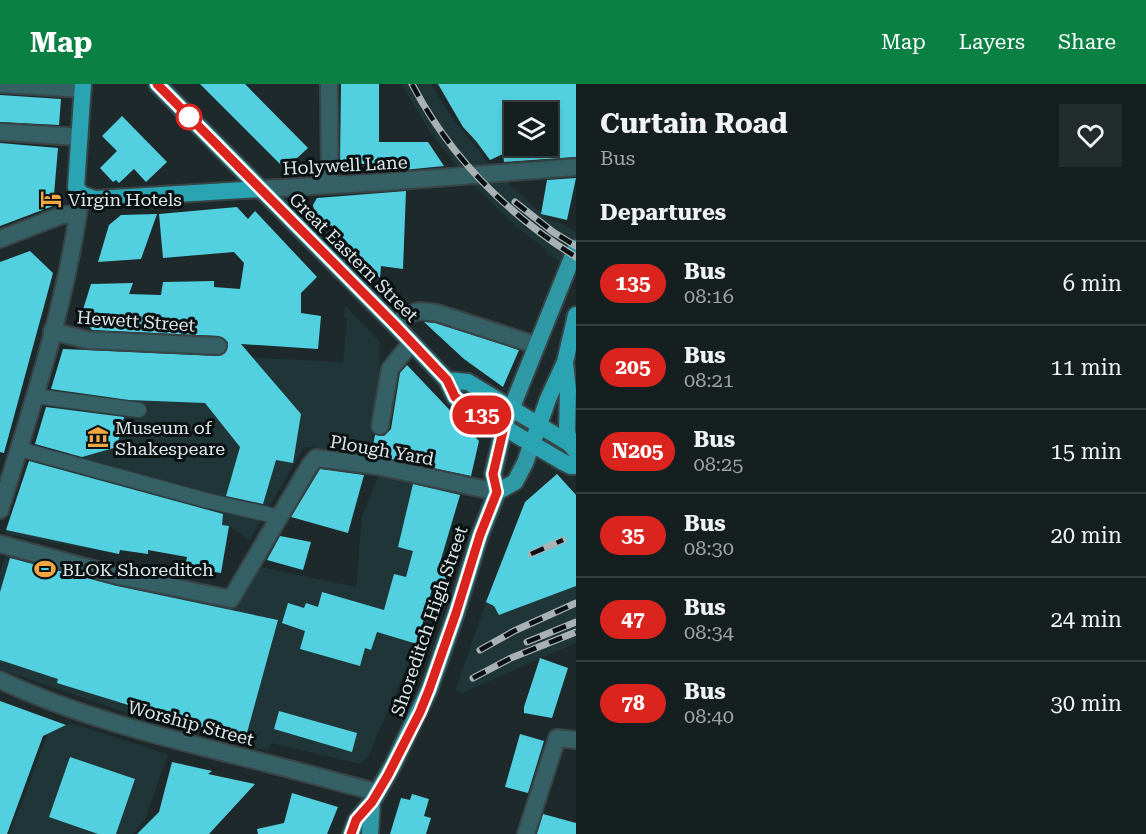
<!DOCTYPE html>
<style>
:root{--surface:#161f20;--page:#232c2d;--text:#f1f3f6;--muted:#9ea2a5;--line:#353d3e;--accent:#0b8043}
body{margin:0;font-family:"Roboto Serif",serif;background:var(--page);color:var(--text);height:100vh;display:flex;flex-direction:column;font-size:22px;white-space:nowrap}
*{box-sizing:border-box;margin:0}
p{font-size:20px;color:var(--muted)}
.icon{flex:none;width:33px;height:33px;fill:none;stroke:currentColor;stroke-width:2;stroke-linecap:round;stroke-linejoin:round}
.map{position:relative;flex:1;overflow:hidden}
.side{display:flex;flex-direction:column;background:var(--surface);width:570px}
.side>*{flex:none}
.badge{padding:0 12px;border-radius:20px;font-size:21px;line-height:39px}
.fabs{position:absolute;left:504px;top:18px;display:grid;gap:12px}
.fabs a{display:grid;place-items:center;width:54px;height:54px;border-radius:0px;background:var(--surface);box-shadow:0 3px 9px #0003,0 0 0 2px var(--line);font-size:30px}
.map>.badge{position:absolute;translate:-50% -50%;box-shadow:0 0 0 3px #fff}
h2{padding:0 24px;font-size:22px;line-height:54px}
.round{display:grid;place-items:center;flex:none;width:63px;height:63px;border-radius:0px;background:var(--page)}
.headline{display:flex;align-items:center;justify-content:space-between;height:102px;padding:0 24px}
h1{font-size:28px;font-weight:700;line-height:45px}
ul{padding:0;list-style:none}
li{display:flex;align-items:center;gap:18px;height:84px;padding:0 24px;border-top:2px solid var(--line)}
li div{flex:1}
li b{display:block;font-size:22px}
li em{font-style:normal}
li .badge{min-width:66px;font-weight:700;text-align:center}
header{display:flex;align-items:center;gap:36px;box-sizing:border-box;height:84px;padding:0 30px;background:var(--accent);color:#fff}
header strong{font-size:28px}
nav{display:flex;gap:33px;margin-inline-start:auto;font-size:21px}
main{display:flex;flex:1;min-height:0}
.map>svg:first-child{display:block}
.built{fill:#1f3538}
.building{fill:#53d0e0;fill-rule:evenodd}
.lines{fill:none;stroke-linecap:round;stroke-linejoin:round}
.pedestrian-casing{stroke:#384445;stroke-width:16}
.minor-casing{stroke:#384445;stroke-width:20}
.tertiary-casing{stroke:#384445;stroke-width:20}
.primary-casing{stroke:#384445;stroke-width:20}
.trunk-casing{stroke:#384445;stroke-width:20}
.pedestrian{stroke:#346066;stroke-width:14}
.minor{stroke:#346066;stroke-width:16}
.tertiary{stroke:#346066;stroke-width:16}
.primary{stroke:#2f99a6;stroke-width:16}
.trunk{stroke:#2aa4b2;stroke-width:16}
.rail-casing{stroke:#a8b2b4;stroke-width:7}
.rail{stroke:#0b1112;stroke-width:4.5;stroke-dasharray:14;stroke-linecap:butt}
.line-casing{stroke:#fff;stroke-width:14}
.line{stroke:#dc241f;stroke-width:9}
.stop-dot{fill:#fff;stroke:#dc241f;stroke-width:3}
.labels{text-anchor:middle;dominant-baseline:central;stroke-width:6;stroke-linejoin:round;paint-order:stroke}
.street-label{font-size:18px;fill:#dee7e8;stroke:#0b1112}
.poi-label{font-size:18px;fill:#dee7e8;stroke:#0b1112;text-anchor:start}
</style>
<header>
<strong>Map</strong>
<nav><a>Map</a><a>Layers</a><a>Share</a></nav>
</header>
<main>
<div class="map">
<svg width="576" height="750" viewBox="0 0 576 750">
<rect width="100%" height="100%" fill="#1d292b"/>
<path class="built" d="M402,0H431L451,32L490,81L533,122L555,139L557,137L576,148V187L546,169L547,166L519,145L471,99L429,47Z
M345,221L380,258L379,299L370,373L318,366V363H304L249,457L229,442L193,436L128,430L119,470L5,450L33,365L68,376L84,334L46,321L63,265L343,278L347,234H344Z
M380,388L462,406L417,560L368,673L360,680L271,659L268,667L244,661L136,632L0,585V489L7,467L101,494L238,522L256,482L356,503L362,431Z
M556,390L576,411V559L462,609L455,607L486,518L525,418Z
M71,639L168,670L145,736L133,750H10L48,649Z"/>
<path class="building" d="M200,0H245L308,64L285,85Z
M341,0H379V58H428L444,82L393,87L394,80H340Z
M438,0H576V73L504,78L503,70L490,76L476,57L463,43ZM514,28H548V62H514Z
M0,11L61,15L59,41L0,38Z
M122,32L167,78L146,98L134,85L119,99L116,96L113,98L100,84L117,67L102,52Z
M0,59L58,64L53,122L0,142Z
M576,94L567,136L541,130L547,96Z
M406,107L403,185L381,182L380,194L331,141L330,143L314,126L313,121L317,114Z
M237,123L248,135L255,127L317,193L301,209V229L321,232L318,265L241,260L301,330L293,379L276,376L263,420L226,412L240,363L205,319L129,316L51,305L63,265L218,272L226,268L228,258L219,252L92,246L81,232L91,200L133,199L129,210L161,211L163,198L214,197V203L240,205L244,179L234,168L163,174L159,130Z
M157,130L141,175L98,178L109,141L121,131Z
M30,167L53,189L4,369L0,368V178Z
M424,238L435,239L519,266L503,303L464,275Z
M407,281L479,357L471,392L371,371L375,351L384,352L391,345L400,289Z
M46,323L124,333L117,363L82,373L35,360Z
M29,377L223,430L222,441L229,442L221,489L185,483L187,473L148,466V470L120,466L119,470L6,446Z
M320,385L364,391L348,449L291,433Z
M557,390L576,411V502L499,531L494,522L486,518L525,418Z
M413,400L460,411L439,482L449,485L444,500L434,497L417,560L377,548L371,566L365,564L360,582L300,565L305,547L282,539L288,519L304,524L306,519L318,523L322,508L384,526L394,490L406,493L413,467L398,463Z
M280,452L311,458L303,486L267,476Z
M10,474L117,502L278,536L245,656L206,645L57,599L58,595L0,576V508Z
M540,574L568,584L552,634L524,629V623Z
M0,617L66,641L43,652L7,750H0Z
M279,627L357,649L352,668L274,645Z
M520,650L544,657L528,709L505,703Z
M70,673L135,695L116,750H98L49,733Z
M172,678L212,687L208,690L255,700L209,750H137L159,728Z
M292,709L338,723L327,750H258L257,745L284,739Z
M412,710L429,715L424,732L431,734L426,750H390L401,714L410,716Z
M543,730L576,739V750H537Z"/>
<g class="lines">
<defs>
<path id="pedestrian" d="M35,312L139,326
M19,365L209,417L279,433"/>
<path id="minor" d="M0,0L83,5
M329,0L330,101
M0,48L80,53
M0,155L62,131L78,130
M395,241L410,230L419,227L437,229L536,261
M52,247L87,256L218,262
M380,342L390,285L411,259
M0,460L119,492L231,515L310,381L316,374L377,382L497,408
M0,596C85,636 179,657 270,680C306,689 341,699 376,708
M526,750L557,654L576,656"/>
<path id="tertiary" d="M261,105L385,98L576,83
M0,426C32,323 67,217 81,110"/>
<path id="primary" d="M497,408L515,398L525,379L532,359
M351,750L356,737L372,718L393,681L429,606L456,529L480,451L497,408L493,390L504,343L576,164
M370,750L372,718"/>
<path id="trunk" d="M83,0L76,103L81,110L95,115L261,105
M157,0L395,241L447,296L455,313L462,319L563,378L571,382H576
M565,279L568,306L567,347L570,360
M447,296L468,298L570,360L576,367
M535,352L548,315L565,278L576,231"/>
</defs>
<use href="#pedestrian" class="pedestrian-casing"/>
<use href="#minor" class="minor-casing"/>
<use href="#tertiary" class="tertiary-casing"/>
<use href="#primary" class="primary-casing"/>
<use href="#trunk" class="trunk-casing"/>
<use href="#pedestrian" class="pedestrian"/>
<use href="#minor" class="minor"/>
<use href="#tertiary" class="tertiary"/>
<use href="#primary" class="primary"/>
<use href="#trunk" class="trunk"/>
<defs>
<path id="rail" d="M412,0C450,73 507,130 576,173
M515,118L553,148L576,162
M531,470L563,456
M527,558L576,538
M480,566L514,547L576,519
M473,594L511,574L576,548"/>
</defs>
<use href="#rail" class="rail-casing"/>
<use href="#rail" class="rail"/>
</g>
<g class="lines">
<defs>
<path id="line" d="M157,0L395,241L447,296L455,313L470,324L504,343L493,390L497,408L480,451L456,529L429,606L420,628L388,691L372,718L356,736L351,750"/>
</defs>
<use href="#line" class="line-casing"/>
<use href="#line" class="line"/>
</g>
<defs>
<symbol id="hotel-bare" viewBox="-9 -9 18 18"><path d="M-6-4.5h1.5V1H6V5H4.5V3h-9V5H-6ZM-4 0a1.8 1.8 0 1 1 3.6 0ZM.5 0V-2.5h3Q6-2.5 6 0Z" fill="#f1a63f" stroke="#0b1112" stroke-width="2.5" paint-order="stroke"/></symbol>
<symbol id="museum-bare" viewBox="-9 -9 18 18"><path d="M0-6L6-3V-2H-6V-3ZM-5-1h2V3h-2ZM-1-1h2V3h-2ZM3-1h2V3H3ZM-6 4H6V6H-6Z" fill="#f1a63f" stroke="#0b1112" stroke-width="2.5" paint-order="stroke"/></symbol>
<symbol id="stadium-bare" viewBox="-9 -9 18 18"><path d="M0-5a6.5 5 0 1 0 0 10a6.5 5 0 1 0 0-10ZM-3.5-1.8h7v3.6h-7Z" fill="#f1a63f" stroke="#0b1112" stroke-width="2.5" paint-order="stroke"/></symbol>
</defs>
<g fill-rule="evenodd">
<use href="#hotel-bare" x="36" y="100" width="30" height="30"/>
<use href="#museum-bare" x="83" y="338" width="30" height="30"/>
<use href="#stadium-bare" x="30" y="470" width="30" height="30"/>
</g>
<circle class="stop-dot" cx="189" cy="33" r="12"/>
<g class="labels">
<g class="street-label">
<text transform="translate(345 81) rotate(-3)">Holywell Lane</text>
<text transform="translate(354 173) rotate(45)">Great Eastern Street</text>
<text transform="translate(136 237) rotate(4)">Hewett Street</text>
<text transform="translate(382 366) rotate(10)">Plough Yard</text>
<text transform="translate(429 537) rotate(-71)">Shoreditch High Street</text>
<text transform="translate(191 639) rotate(15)">Worship Street</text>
</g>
<g class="poi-label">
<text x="68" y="115">Virgin Hotels</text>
<text x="115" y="343">Museum of<tspan x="115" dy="21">Shakespeare</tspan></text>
<text x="62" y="485">BLOK Shoreditch</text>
</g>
</g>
</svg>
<div class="fabs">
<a><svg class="icon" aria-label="layers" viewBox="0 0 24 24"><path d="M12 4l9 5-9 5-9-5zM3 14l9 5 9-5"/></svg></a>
</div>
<b class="badge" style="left:482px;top:331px;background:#dc241f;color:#fff">135</b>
</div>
<section class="side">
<div class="headline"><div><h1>Curtain Road</h1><p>Bus</p></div><a class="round"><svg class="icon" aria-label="heart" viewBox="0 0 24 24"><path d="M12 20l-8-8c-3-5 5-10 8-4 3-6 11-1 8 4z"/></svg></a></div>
<h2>Departures</h2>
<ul>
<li><span class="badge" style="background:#dc241f;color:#fff">135</span><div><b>Bus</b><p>08:16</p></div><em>6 min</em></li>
<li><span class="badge" style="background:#dc241f;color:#fff">205</span><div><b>Bus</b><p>08:21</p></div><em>11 min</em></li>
<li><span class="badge" style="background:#dc241f;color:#fff">N205</span><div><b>Bus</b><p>08:25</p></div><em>15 min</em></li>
<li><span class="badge" style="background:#dc241f;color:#fff">35</span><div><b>Bus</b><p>08:30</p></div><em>20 min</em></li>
<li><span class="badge" style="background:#dc241f;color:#fff">47</span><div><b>Bus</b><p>08:34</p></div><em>24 min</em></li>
<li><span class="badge" style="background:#dc241f;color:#fff">78</span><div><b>Bus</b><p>08:40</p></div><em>30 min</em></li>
</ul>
</section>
</main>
